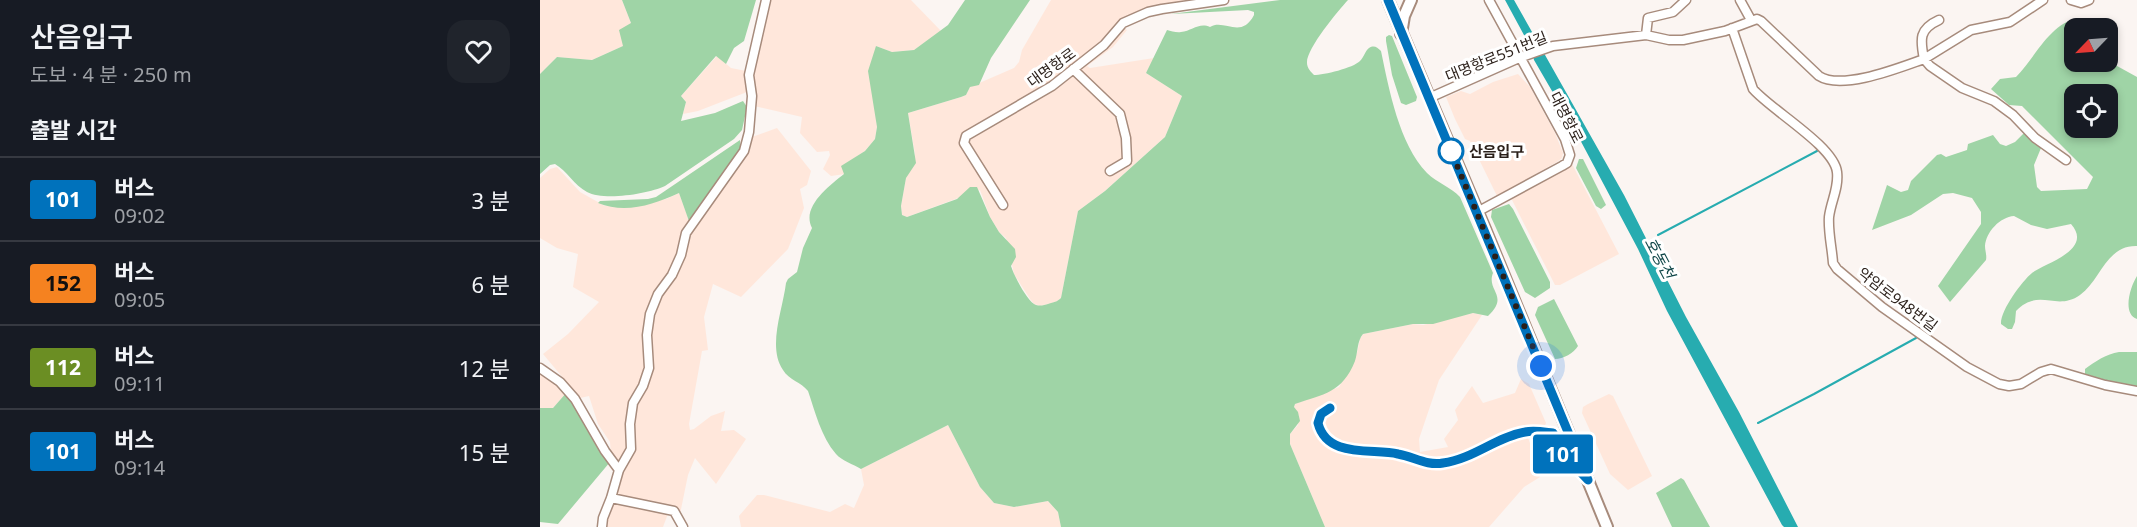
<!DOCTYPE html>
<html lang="ko">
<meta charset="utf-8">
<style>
:root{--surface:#171b24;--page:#20242c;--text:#f1f3f6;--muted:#9ea1a6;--line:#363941}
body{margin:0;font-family:"Noto Sans","Noto Sans KR",sans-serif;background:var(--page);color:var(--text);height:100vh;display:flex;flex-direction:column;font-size:22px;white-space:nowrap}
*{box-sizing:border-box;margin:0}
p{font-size:20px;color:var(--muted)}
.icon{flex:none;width:33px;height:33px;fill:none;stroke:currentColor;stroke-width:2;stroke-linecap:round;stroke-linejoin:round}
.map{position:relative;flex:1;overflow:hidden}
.sheet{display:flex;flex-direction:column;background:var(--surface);width:540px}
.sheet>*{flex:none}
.badge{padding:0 12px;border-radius:4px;font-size:21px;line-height:39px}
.needle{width:39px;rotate:245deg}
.buttons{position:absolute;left:1524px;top:18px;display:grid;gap:12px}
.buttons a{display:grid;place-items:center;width:54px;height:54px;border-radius:12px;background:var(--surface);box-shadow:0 3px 9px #0003;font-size:30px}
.you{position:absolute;width:30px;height:30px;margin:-15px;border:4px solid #fff;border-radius:50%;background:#1a73e8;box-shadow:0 0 0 9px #1a73e833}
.map>.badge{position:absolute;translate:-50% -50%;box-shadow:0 0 0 3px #fff}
h2{padding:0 30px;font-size:22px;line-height:54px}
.round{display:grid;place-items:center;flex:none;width:63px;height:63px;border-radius:18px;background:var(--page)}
.overview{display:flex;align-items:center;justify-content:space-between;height:102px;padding:0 30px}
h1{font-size:28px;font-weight:600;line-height:45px}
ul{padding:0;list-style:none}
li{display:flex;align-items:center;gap:18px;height:84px;padding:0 30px;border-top:2px solid var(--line)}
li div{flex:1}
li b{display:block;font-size:22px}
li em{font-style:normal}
li .badge{min-width:66px;font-weight:700;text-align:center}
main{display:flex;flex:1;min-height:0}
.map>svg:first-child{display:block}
.built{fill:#ffe7db}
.green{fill:#9fd4a6;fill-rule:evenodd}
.water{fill:#27acb0}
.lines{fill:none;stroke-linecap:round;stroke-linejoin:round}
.stream{stroke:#27acb0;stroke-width:2}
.minor-casing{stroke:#a78b7c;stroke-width:11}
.major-casing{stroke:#a78b7c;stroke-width:14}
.minor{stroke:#fff;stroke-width:8}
.major{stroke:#fff;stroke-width:10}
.line-casing{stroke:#fff;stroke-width:14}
.line{stroke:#0072bc;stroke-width:9}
.walk{stroke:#2a1f19;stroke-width:6;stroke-dasharray:0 10.8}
.stop-dot{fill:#fff;stroke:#0072bc;stroke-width:3}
.labels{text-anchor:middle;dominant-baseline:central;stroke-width:6;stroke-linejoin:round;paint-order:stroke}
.street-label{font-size:15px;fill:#2a1f19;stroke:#fff}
.stop-label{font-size:15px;font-weight:bold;fill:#2a1f19;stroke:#fff;text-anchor:start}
.water-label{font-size:16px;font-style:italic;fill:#104749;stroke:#fff}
</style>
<main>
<section class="sheet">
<div class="overview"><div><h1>산음입구</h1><p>도보 · 4 분 · 250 m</p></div><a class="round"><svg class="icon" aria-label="heart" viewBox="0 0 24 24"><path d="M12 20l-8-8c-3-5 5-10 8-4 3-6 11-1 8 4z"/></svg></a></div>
<h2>출발 시간</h2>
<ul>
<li><span class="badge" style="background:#0072bc;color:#fff">101</span><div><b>버스</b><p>09:02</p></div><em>3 분</em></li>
<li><span class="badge" style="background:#f58220;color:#111">152</span><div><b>버스</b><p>09:05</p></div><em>6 분</em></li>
<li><span class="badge" style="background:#6b8e23;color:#fff">112</span><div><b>버스</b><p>09:11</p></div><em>12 분</em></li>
<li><span class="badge" style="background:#0072bc;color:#fff">101</span><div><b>버스</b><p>09:14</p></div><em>15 분</em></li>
</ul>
</section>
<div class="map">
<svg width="1597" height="527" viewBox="0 0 1597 527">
<rect width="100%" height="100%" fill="#fbf5f2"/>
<path class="built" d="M0,0H82L91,23L83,46L52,60L17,57L0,74Z
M229,0H371L401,31L374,50L352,52L336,46L335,109L337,127L335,139L325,151L302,166L305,174L291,176L283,169L290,155L289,151L277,152L260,133L262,117L214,106L212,77Z
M511,0H657L610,9L580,20L578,23L587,30L573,47L547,66L550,68L614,58L606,73L642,96L625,137L565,191L538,211L521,298L516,302L500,306L494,304L490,299L474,274L466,238L459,232L450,217L440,190L367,217L362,215L361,206L366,178L375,154L368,113L421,97L426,95L430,87L474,68L479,62L482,50Z
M177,56L191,68L206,71L207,92L158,111L143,114L146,102L141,96Z
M978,74L990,87L1015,133L1023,153L1022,158L1017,162L957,196L930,141L925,139L915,119L906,97L921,91L930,94L953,82Z
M237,128L271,171L267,185L260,189L264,208L248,249L201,297L173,284L164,317L168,350L162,351L149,424L150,430L154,429L171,416L185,411L181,431L194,430L206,439L176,484L155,458L148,475L139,519L129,511L123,527H62L79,470L71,455L70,442L58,424L49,396L40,398L3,354L28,334L59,302L33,287L38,254L17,248L0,238V178L10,169L17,167L40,192L65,206L126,199L139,193L151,226L207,151L212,137Z
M1031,162L1079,254L1020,285H1015L971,198Z
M933,313L942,315L899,380L879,439L880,452L908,447L904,439L918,420L915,410L932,386L943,403L975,393L981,379L989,384L1006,423L1004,428L987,435L997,462L1000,477L984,487L949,527H785L750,444V434L758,425L759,416L754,407L755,404L799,387L817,353L820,339L823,334L873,324L883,325Z
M0,370L27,392L13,408H0Z
M1069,394L1073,396L1112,476L1088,490L1070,474L1042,413L1043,407L1048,404Z
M408,425L440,487L454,503L474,507L508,501L518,512L521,527H201L199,516L217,495H224L290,512L305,504L314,508L324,485L321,469Z"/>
<path class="green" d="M82,0H216L204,41L194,48L186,64L176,56L141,96L146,102L141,121L175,113L203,101L207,107L202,130L194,139L125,186C108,194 64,201 47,192C34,185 27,171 15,164L10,165L0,174V74L17,57L52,60L83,46L79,30L91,23Z
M425,0H490L451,58L439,85L430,87L426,95L421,97L368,113L376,163L366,178L361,206L362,215L367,217L417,199L430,187H437L450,217L459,232L475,249L476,257L471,266C474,276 486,298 494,304C499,307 504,305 508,304C514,302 517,302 521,298L538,211L565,191L625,137L642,96L606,73L627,30C631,31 637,33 641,32C652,31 659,22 670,27C684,18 701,40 714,15V12L708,10L631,14L740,0H808C798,11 766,49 767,63C767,68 771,72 774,75C784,75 813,68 820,61C824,57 825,51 829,48C834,45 837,47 841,51C849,89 859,144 887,173C897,183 911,187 920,197L953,273C946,291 970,295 948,316L933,313L893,324H873L823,334C817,341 818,352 815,361C802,393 784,394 755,404L754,407L758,412L760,421L750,434V444L785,527H521L518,512L508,501L474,507L454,503L440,487L408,425L321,469C313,464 302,461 296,454C281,437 275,411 268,391C261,382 249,380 243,370C227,347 243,309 246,283L248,279L257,272L263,248L272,228C261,207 289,186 304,174L301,166L325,151L335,139L337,127L328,71L336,46L352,52L374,50L408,25Z
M1538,18L1544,28H1534V62L1568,61L1597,77V246C1566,245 1561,280 1540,295C1516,312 1499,287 1476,311L1475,322L1472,329H1468L1461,324C1460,311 1482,281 1492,273C1505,263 1554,250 1531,224L1507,229L1491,225L1474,216C1460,217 1446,232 1445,246C1445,251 1447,255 1446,260L1410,302L1398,286L1441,224V212L1432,198L1413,193L1403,194L1371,215L1332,230L1347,185L1361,192L1368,190L1371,181L1397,155L1401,154L1406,157L1427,150L1428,144L1453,135L1460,144L1466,146L1475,142L1485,132L1501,148L1494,165L1497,187L1501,191L1547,189L1553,177L1482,106L1469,105L1451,89L1460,79L1476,77C1495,58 1509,24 1538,18ZM1534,94H1568V128H1534Z
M849,35L852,36L877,97L876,101L866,105L861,103L852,75L846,41V37Z
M200,140L201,151L150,224L139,193C113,205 85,214 58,203L60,201L108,199L116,197Z
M1039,159H1043L1066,205L1061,209L1056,206L1036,168Z
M969,204L973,209L1010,282V288L995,298L985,292L951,217L952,210Z
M1597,276V319C1582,314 1590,287 1597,276Z
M1014,299L1038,346C1034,353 1023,359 1015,359L995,315L998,307Z
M1579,352H1597V389L1545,374V369C1556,361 1566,354 1579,352Z
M27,392L70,462L18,524L0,522V408H13Z
M1141,478L1144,480L1170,527H1132L1116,493Z"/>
<path class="water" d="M965,0H974L1084,195L1146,317L1199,412L1258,527H1244L1242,525L1127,311L1098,249L1037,134L994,60L991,48Z"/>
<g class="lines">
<path class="stream" d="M1118,235L1277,151
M1218,423L1274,394L1376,338"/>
<defs>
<path id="minor" d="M1200,0L1211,20
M1531,0L1541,3L1549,0
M1399,20C1379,29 1380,39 1384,59L1431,30L1470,22L1503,0
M1192,28L1213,89C1231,110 1294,146 1297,172C1299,188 1291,201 1289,217C1288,232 1292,248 1293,263L1297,269L1342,307L1427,367L1459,384L1469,386L1481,384L1501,372L1511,369L1565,385L1597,391
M1106,35L1108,18L1133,12L1146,0
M533,69L580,114L586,138L587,161L570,171
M889,98L979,58L1013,46L1106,35L1129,40H1143L1185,31L1217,19L1221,21L1279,76C1302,91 1361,67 1384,59L1390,66L1422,88L1454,101L1473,115L1495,138L1526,160
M463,205L424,143L426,136L512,86L564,45L583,23L608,12L622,9L684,0
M937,212L1022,166L1027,163L1030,155L1025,139L949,0
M0,368L20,382L35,399L65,451L79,470
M790,408L781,414L778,423C787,460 832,447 858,453C874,457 886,466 903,463C933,459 956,436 985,432C994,430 1004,432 1013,433L1023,454L1045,477
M71,498L134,511L143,527
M62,527L63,518L71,498L79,470L91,449L90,424L93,403L103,386L109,368L107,335L110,314L118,294L132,275L141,255L146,233L204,151L209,132L212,96L209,75L226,0"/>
<path id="major" d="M848,0L945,229L1067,527
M861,34L864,16L871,0"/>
</defs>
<use href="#minor" class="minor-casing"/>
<use href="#major" class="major-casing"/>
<use href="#minor" class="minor"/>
<use href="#major" class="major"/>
</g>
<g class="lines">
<defs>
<path id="line" d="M790,408L781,414L778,423C787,459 833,448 858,454C874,457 887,466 903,463C933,459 956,437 985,432C994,430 1004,432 1013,433L1023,454L1048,480L848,0"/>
</defs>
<use href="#line" class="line-casing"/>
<use href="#line" class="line"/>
<path class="walk" d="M911,151L908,144L1001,366"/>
</g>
<circle class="stop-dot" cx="911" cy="151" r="12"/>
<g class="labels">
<g class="street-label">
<text transform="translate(956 56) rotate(-22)">대명항로551번길</text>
<text transform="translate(511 67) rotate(-36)">대명항로</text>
<text transform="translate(1027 117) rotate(63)">대명항로</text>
<text transform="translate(1358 299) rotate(37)">약암로948번길</text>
</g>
<g class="stop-label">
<text x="929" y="151">산음입구</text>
</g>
<g class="water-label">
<text transform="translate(1120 258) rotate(62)">호동천</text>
</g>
</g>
</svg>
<div class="buttons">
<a><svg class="needle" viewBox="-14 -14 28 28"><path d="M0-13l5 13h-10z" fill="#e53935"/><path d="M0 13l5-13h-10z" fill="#9ea1a6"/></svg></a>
<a><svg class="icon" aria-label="locate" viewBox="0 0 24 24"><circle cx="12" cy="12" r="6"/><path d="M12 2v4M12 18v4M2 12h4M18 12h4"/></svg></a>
</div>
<div class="you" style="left:1001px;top:366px"></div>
<b class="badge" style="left:1023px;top:454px;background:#0072bc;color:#fff">101</b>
</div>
</main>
